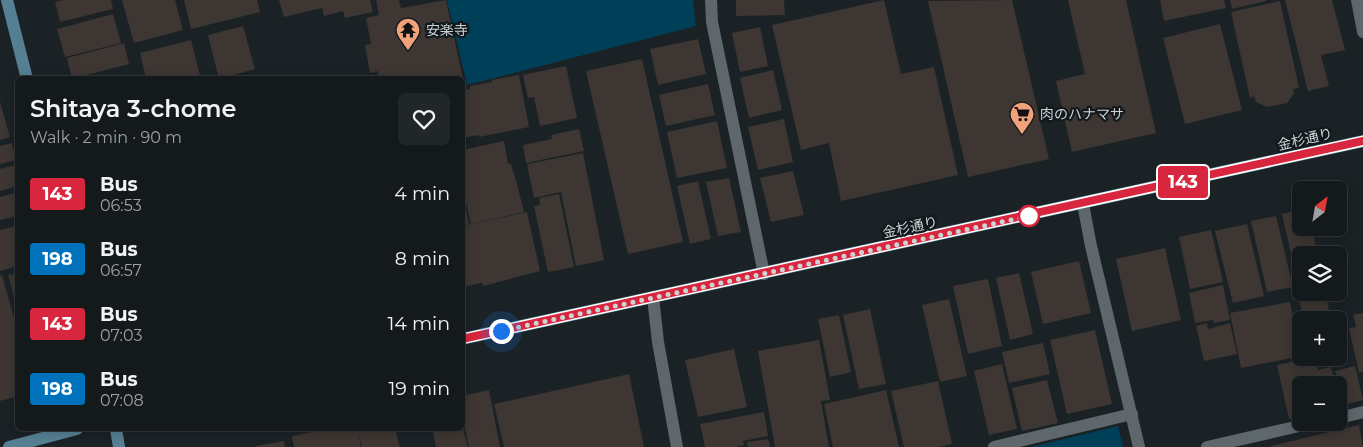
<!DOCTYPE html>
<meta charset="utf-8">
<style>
:root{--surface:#141a1c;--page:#212729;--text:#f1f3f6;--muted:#9da1a3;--line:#33383b}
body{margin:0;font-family:Montserrat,"Noto Sans JP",sans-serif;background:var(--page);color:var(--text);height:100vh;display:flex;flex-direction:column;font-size:19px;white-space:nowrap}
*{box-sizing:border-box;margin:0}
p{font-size:16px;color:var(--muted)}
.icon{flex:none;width:28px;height:28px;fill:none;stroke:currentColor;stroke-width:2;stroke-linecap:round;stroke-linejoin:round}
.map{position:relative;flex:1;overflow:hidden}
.sheet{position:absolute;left:15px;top:76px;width:450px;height:355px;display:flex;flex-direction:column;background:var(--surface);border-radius:8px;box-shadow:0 2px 12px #0003,0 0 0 1px var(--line)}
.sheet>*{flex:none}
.badge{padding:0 10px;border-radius:4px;font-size:18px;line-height:32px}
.needle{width:32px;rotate:31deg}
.buttons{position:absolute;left:1292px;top:181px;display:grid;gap:10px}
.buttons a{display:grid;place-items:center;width:55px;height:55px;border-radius:8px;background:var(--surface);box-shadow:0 2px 12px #0003,0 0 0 1px var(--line);font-size:25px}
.you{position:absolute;width:25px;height:25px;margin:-12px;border:4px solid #fff;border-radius:50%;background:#1a73e8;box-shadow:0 0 0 8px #1a73e833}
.map>.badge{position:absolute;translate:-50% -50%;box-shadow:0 0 0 2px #fff}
.round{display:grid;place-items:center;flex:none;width:52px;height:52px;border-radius:8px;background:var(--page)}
.overview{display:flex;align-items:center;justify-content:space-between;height:85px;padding:0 15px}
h1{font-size:24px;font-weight:600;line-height:38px}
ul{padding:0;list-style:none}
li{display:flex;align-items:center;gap:15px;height:65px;padding:0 15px}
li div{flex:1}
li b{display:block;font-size:19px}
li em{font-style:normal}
li .badge{min-width:55px;font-weight:700;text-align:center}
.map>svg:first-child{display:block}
.green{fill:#003f58}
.building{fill:#3d3632}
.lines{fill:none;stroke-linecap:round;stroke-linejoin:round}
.lane{stroke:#5e676b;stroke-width:12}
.street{stroke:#5e676b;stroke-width:12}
.secondary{stroke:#558093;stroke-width:12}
.line-casing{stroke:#fff;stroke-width:11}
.line{stroke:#d7263d;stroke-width:8}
.walk{stroke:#cdd2d5;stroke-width:5;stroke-dasharray:0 9}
.stop-dot{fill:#fff;stroke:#d7263d;stroke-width:2.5}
.labels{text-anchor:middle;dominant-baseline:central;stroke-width:4.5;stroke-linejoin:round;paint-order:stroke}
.poi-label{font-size:14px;fill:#cdd2d5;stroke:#12191d;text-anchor:start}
.street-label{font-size:14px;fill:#cdd2d5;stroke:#12191d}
</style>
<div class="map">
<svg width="1363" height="447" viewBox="0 0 1363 447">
<rect width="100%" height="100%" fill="#1b2226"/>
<path class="green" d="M447,0H693L696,26L467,85Z
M1118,426L1123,447H1031Z"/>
<path class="building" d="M63,0H111L113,9L60,22L55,2Z
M122,0H175L183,30L134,43Z
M184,0H257L260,12L191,29Z
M279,0H370L373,12L345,18L343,11L324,16L322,8L284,17Z
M376,0H399L401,8L446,0L463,79H379L378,71L370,73L365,45L371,44L366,18L379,15Z
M736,0H784L785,15L736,16Z
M884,0L901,74L934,67L958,175L841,201L829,143L801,150L772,25Z
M1012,0L1049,159L968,177L928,1Z
M1068,0H1126L1156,133L1072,152L1056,81L1085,74Z
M1160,0H1224L1226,8L1164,21Z
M1230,0H1266V1L1232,9Z
M1285,0H1332L1345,50L1321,55L1329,86L1308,91Z
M1280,1L1299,88L1293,89L1294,93L1287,103L1267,107L1256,102L1254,96L1250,98L1231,12Z
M113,14L121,43L65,57L57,29Z
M1220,24L1242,110L1185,124L1163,38Z
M243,26L255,69L219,79L208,35Z
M760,27L768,66L740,72L732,33Z
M698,39L706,74L658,85L650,49Z
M191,40L201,79H146L140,53Z
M124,43L129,64L72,79L67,58Z
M642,59L683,242L628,254L586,71Z
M566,66L577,118L540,126L534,97L528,98L523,75Z
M773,70L782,110L749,118L740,78Z
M519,75L529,127L479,137V135L462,138V90L470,89V86L492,82V80Z
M708,84L715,115L666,126L659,95Z
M0,102L10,137L0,140Z
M784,119L793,162L758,170L748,127Z
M717,121L727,168L677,178L667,132Z
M579,129L584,151L526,163L523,145L552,139L551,135Z
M504,141L508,164H511L517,184L524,212L471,224L462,187V150Z
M12,143L16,160L0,164V146Z
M583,153L604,260L576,266L561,192L534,198L527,164Z
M18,164V186L0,191V169Z
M793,171L804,215L771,222L760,178Z
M729,178L741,232L718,236L706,182Z
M698,181L711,239L690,244L677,186Z
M18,192V216L0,220V197Z
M559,194L574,267L548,272L534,206L540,205L539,198Z
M462,201H464L469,224L467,225L527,212L540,271L483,286L482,283L462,287Z
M1301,210V228H1312L1316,248L1291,254L1282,214Z
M1276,216L1293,287L1267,292L1251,221Z
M1247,224L1264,296L1233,303L1215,231Z
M18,226V266L0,271V230Z
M1211,230L1223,282L1190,289L1179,237Z
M1165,248L1181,320L1132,331L1116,259Z
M1301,260V292H1325L1331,320H1304L1290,263Z
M1079,261L1091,313L1043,324L1031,272Z
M18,273V308H17L8,275Z
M1019,273L1033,334L1010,340L996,278Z
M2,275L18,332V396L0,401V276Z
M988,279L1002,346L968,354L953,286Z
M1223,285L1230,320L1214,323L1213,320L1195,323L1189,293Z
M949,299L967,376L940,382L922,305Z
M1290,302L1301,356L1241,368L1230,313Z
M870,309L886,384L859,389L843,315Z
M1363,313V372L1359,373L1349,328L1356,327L1353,315Z
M839,315L851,372L830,377L818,319Z
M1207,323L1208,329L1230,323L1237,354L1204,361L1196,326Z
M1095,330L1112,404L1067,414L1050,340Z
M819,340L830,400L821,401L829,447H775L758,351Z
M1043,343L1050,374L1009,383L1002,352Z
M734,349L747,407L698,417L685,360Z
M1311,358H1315L1318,370L1331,367L1336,385H1301V416L1289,419L1277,365Z
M1002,364L1017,429L989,435L974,371Z
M1355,366L1363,400L1344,405L1335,371Z
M629,374L644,447H504L494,404Z
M1047,380L1058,423L1022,431L1012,388Z
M938,381L952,444L939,447H904L891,391Z
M489,390L500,447H469L462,415V396Z
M886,390L899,447H833L824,404Z
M764,412L768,436L743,441L744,445L736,447H705L700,424Z
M1359,425L1363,447H1271V446Z
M327,429H395L400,447H362L358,433L361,447H294L292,436Z
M432,429H463L468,447H436Z
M768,439L770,447H748L747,442Z
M284,441L285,447H256V446Z"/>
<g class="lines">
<path class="lane" d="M711,0L712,22L764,274
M1339,418L1363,412
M994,447L1132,414
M1207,447L1317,422"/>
<path class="street" d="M1357,0L1363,32
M1083,204L1091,246L1139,447
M653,297L658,342L677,447"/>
<path class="secondary" d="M7,0L27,79
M462,339L1363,141
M116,429L119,447
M9,447L77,429"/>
</g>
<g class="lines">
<defs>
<path id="line" d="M462,339L1363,141"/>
</defs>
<use href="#line" class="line-casing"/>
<use href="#line" class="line"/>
<path class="walk" d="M501,331L1029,216"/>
</g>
<defs>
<symbol id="temple-pin" viewBox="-11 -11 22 30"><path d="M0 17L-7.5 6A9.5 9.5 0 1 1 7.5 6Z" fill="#f1a27b" stroke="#12191d"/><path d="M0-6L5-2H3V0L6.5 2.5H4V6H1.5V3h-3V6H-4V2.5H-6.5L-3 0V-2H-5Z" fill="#111"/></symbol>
<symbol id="supermarket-pin" viewBox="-11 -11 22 30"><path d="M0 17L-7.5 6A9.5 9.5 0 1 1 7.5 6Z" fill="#f1a27b" stroke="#12191d"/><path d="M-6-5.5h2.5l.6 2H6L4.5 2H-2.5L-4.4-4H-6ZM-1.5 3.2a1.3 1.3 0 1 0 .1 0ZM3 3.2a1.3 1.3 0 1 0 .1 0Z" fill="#111"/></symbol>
</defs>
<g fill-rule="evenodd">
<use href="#temple-pin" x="394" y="16" width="28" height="38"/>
<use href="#supermarket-pin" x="1008" y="100" width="28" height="38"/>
</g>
<circle class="stop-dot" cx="1029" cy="216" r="10"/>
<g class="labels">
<g class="poi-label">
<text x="426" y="30">安楽寺</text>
<text x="1040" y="114">肉のハナマサ</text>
</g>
<g class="street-label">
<text transform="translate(1305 139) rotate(-13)">金杉通り</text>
<text transform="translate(910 227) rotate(-12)">金杉通り</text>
</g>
</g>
</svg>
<div class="buttons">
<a><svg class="needle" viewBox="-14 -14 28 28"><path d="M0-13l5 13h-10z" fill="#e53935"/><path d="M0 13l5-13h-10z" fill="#9da1a3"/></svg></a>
<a><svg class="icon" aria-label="layers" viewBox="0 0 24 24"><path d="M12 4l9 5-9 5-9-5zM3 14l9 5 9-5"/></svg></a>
<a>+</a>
<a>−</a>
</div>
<div class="you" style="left:501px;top:331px"></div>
<b class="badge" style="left:1183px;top:182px;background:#d7263d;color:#fff">143</b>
<section class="sheet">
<div class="overview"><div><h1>Shitaya 3-chome</h1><p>Walk · 2 min · 90 m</p></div><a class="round"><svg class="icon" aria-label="heart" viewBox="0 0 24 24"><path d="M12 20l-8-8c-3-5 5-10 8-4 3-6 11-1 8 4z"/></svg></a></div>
<ul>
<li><span class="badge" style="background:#d7263d;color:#fff">143</span><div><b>Bus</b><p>06:53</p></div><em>4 min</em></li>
<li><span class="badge" style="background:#0072bc;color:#fff">198</span><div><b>Bus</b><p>06:57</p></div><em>8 min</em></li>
<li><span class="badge" style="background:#d7263d;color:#fff">143</span><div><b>Bus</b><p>07:03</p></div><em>14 min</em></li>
<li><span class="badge" style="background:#0072bc;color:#fff">198</span><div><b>Bus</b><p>07:08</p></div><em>19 min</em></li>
</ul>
</section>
</div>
